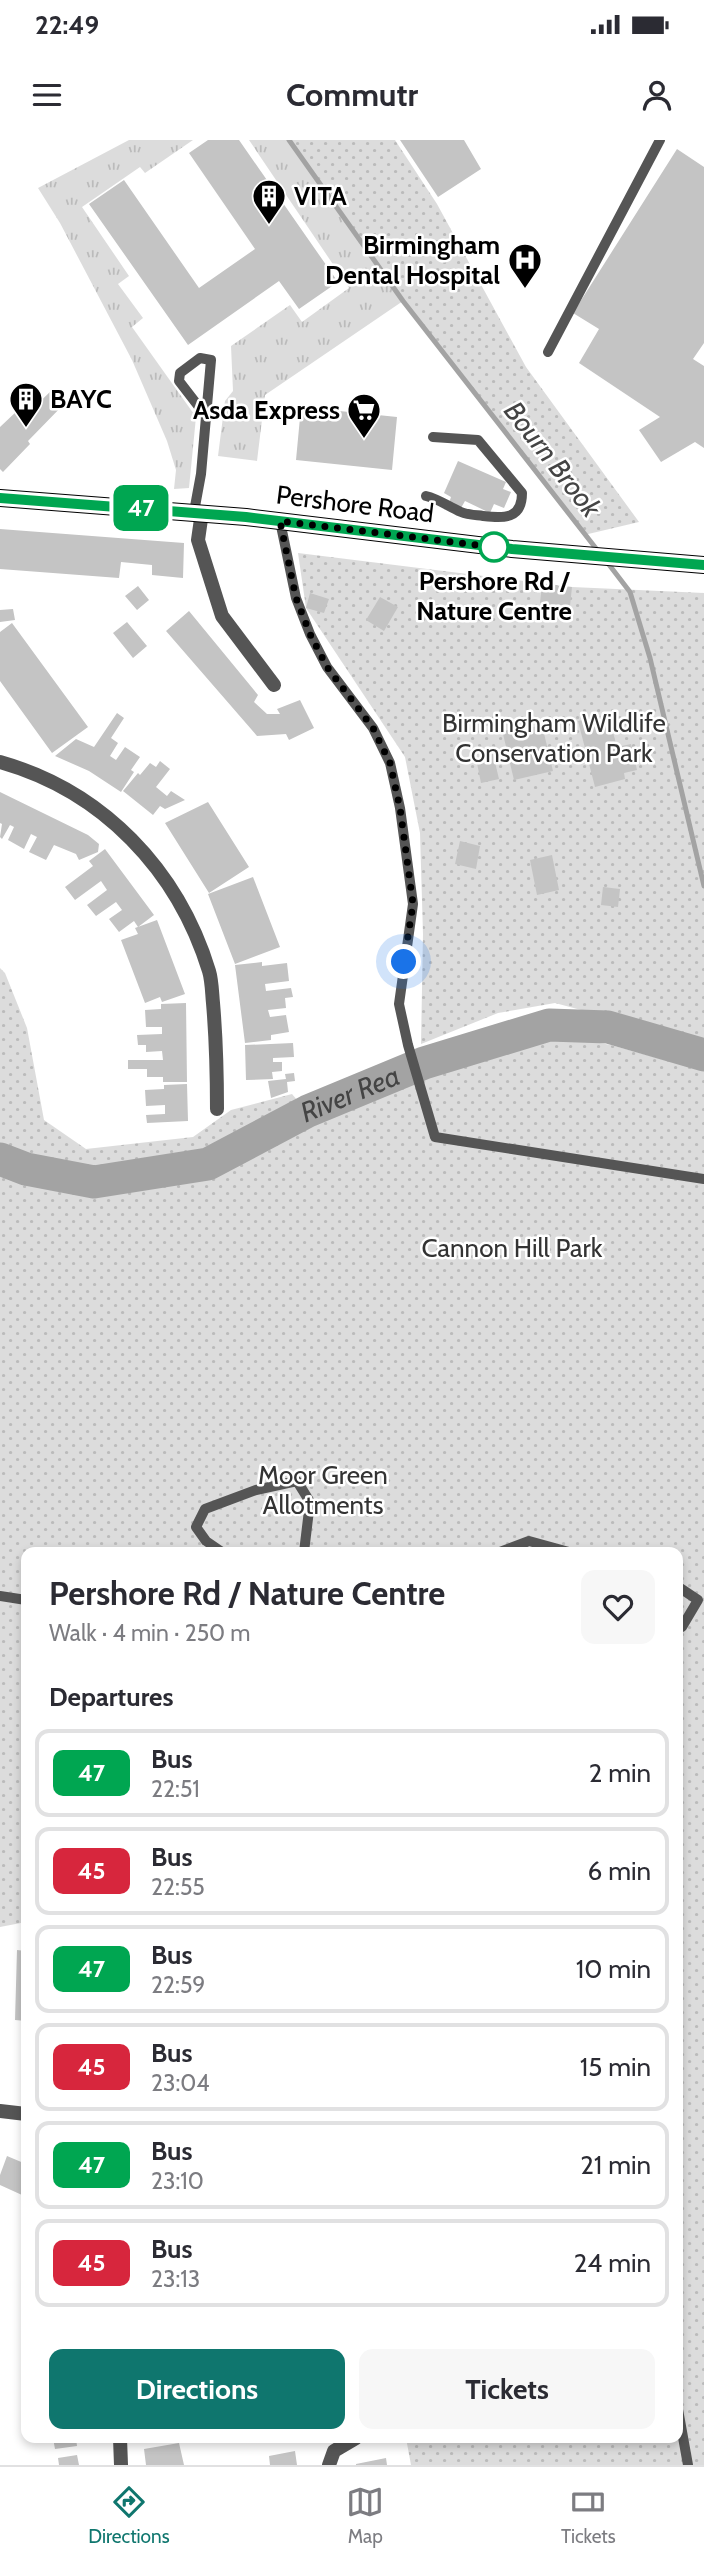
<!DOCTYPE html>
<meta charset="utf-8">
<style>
:root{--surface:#fff;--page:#f7f7f7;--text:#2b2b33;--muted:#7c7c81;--line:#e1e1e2;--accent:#0f766e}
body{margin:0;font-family:Cabin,sans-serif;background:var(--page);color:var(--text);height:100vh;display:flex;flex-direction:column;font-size:26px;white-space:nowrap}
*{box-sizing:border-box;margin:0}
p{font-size:23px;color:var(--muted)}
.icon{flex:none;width:38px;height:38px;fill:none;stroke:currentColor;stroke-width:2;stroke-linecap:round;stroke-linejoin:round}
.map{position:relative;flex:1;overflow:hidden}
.details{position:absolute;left:21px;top:1407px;width:662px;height:896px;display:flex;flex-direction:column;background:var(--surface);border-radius:14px;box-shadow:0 4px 10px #0003}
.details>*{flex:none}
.badge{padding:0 14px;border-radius:10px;font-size:24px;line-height:46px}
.you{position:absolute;width:35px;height:35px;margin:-18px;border:5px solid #fff;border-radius:50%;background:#1a73e8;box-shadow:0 0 0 10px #1a73e833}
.map>.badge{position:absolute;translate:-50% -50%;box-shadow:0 0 0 4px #fff}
h2{padding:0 28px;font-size:26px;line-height:63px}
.round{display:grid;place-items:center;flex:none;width:74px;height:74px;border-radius:14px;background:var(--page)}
.head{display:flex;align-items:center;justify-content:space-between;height:119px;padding:0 28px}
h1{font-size:33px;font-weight:800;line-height:52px}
.primary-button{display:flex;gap:14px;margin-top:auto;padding:14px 28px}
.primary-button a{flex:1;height:80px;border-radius:14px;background:var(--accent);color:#fff;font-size:28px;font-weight:800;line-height:80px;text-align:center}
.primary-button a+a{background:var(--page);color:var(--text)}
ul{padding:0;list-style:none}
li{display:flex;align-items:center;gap:21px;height:88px;margin:0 14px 10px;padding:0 14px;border:4px solid var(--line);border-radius:14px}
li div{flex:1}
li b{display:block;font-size:26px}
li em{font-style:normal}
li .badge{min-width:77px;font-weight:700;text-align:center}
.status{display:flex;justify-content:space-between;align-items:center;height:49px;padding:0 35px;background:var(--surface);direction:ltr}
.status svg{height:19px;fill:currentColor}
header{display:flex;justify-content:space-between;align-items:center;height:91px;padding:0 28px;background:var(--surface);font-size:32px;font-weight:800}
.tabs{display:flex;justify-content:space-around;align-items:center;height:98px;border-top:2px solid var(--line);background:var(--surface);font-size:19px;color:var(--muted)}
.tabs a{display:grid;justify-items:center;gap:4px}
.tabs .active{color:var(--accent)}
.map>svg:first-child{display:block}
.grass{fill:url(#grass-tufts)}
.park{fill:url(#park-dots)}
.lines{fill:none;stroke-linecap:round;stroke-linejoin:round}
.stream{stroke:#a3a3a3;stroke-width:5}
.river{stroke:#a3a3a3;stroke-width:33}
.building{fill:#c4c4c4}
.service{stroke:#555;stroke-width:10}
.minor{stroke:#555;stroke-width:14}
.primary{stroke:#000;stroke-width:18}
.line-casing{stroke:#fff;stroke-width:16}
.line{stroke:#00a651;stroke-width:10}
.walk{stroke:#000;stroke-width:7;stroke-dasharray:0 12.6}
.stop-dot{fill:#fff;stroke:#00a651;stroke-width:3.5}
.labels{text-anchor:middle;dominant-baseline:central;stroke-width:5;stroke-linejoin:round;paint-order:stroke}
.poi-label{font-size:26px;font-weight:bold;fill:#000;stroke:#fff;text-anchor:start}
.street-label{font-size:26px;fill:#000;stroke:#fff}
.stop-label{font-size:26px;font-weight:bold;fill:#000;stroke:#fff}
.park-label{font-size:26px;fill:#333;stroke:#fff}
.water-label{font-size:28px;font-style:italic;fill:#444;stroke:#fff}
</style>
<div class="status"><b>22:49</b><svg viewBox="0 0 49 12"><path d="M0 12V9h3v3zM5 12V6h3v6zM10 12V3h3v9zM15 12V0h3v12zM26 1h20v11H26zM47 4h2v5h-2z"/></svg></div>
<header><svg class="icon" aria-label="menu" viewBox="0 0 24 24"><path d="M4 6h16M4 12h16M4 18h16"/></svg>Commutr<svg class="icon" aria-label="person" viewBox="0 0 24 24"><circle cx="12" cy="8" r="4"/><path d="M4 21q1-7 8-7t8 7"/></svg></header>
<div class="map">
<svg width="704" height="2325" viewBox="0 0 704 2325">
<defs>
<pattern id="grass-tufts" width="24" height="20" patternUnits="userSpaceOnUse" patternTransform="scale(1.75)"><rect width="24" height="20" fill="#dcdcdc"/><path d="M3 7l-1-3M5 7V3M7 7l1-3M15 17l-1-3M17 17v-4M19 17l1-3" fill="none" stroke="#bbb"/></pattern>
<pattern id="park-dots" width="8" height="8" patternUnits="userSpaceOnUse" patternTransform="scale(1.75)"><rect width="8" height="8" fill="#dcdcdc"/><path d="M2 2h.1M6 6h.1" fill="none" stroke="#bbb" stroke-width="1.8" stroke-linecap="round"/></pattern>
</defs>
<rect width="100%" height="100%" fill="#fff"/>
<path class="grass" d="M129,0H193L145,33L140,27L82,67L129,136L118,144L143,178L132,187L196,277L189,348L174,349L176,330L167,301L132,220L60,83L38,48Z
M249,0H289L403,161L265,255L257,321L218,316L225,261L233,251L231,206L290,165L302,182L349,148Z"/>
<path class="park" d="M288,0H395L437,64L526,227L639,382L584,395L403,161Z
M298,413L572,447L704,453V899L678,896L555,863L498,873L421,904L423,794L420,693L405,617L306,468Z
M0,828L5,833L27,888L44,980L86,1009L193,997L231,970L292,954L314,980L512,900L555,895L611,905L704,931V2325H411L406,2298H677V1412H26V1782L0,1787Z"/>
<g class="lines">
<path class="stream" d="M289,0L403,161L598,411
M607,422L630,452L650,518L704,746"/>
<path class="river" id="s1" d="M0,1019L26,1029L94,1042L208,1024L308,971L424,923L549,885L608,887L704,915"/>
</g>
<path class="building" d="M208,0H239L338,142L299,169L279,141L188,205L89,64L124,40L199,148L255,109L189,13Z
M400,0H464L481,29L438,57Z
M677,9L704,27V203L693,219L704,226V308L695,302L661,322L639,290L660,277L579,223L599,189L573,173Z
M53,249L66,262L28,301L30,304L3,332L0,329V287L18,270L24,277Z
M301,267L397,277L392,330L296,320Z
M458,321L506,342L503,349L511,352L504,368L494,364L490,373L465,361L461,368L449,363L451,357L444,353Z
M0,389L184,403L183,438L152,435V425L121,422L119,438L0,429Z
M542,445L572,447L570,466L540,463Z
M138,446L149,460L137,470L125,456Z
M310,453L329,459L324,473L306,468Z
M380,457L398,467L384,491L366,480Z
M13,469L15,480L0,482V470Z
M189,471L258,555L254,562L267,574H280L277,569L300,560L314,588L289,600L286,594L257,596L166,491Z
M127,482L147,506L133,518L113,493Z
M12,483L88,587L52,613L0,541V492Z
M117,573L124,578L111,598L118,603L110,616L116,620L125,607L140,617L131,630L134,632L121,652L89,631L55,616L76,599L94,607Z
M608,574L617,607L631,604L637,630L624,633L625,639L595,647L578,581Z
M542,585L553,631L514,640L503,594Z
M493,614L499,639L481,643L476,618Z
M160,621L170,629L156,647L167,656L171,651L185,660L165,669L160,666L153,675L123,651L138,633L140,635L150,623L156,627Z
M0,652L88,695L99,704L98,712L79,720L76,714L54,705L46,720L29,712L37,697L31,694L24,709L8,700L14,687L10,685L2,699L0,697L2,684L0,683Z
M208,662L249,727L209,753L165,683Z
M460,701L480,706L476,729L455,724Z
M105,709L154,775L138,787L134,781L119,792L109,779L122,770L116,762L96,776L87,765L107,750L101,741L75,760L65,747L93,726L89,721Z
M552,715L559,750L537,755L530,720Z
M253,737L280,807L235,824L208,754Z
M603,747L620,749L618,767L601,765Z
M157,780L185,854L162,862L160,857L145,863L121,800L138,794L135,788Z
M262,822V826L287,823L289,841L265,844L266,851L291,848L293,857L285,858L286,868L268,870L270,877L286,875L289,892L271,895V900L245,903L235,825Z
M186,863L187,942H163V937H147V929H128V920H163L162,911L146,912V905H138L137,895L162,894V887H146L145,870L161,869V864Z
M293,903L294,917L273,918V922H282V931L272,932L273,939L246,940L245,905Z
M294,933L295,941L287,942L288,952L271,958L268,941L286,939L285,934Z
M187,944L188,981L147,983L146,975L165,974V965L146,966L145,950L164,949V945Z
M17,1810L26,1811V1881L15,1880Z
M7,2016L26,2024V2045L22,2055L0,2045V2035Z
M53,2298H76L77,2306L55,2309Z
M179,2303L184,2325H146L144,2309Z
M295,2311L297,2325H270L269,2316Z
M77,2315L79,2325H59L58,2318Z
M386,2318L387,2325H356V2324Z"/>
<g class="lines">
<path class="service" d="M548,212L660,0
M426,356C439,359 449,367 461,372C468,375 476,375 483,376C503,378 522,380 522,353L478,300L433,297
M194,372L201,334L211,220L200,218L180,233L179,241L206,276
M280,381L296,458L310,494L327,527L373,588L390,623L400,668L413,764L399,864L408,905L435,997L704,1039
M222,1412L206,1401L196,1387L205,1369L256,1350L297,1341L310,1362L304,1412
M500,1412L529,1401L569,1412
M677,1446L698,1460L682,1487L677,1488
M0,1456L26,1460
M677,2264L688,2325"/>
<path class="minor" d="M202,372L198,400L222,476L274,545
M0,622C103,651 178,730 209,831C212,841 212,853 213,863C216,898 217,934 217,969
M0,1971L26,1974
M120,2298L121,2325
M329,2325L334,2311L356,2298"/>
<path class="primary" d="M0,358L246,377L512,409L704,425"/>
</g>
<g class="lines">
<defs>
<path id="line" d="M0,358L246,377L512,409L704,425"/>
</defs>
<use href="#line" class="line-casing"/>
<use href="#line" class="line"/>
<path class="walk" d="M404,822L413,764L400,668L390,623L373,588L327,527L310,494L296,458L280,381L494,407"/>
</g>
<defs>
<symbol id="building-pin" viewBox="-11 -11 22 30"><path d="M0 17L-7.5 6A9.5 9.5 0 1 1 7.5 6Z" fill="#000" stroke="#fff"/><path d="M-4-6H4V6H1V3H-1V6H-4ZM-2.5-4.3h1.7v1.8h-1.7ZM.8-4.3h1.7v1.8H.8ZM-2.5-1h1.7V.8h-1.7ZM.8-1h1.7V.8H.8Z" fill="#fff"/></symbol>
<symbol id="hospital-pin" viewBox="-11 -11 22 30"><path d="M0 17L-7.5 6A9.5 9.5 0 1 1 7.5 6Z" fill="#000" stroke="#fff"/><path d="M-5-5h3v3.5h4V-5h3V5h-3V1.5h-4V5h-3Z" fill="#fff"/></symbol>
<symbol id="supermarket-pin" viewBox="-11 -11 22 30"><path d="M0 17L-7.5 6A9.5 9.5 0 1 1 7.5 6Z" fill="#000" stroke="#fff"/><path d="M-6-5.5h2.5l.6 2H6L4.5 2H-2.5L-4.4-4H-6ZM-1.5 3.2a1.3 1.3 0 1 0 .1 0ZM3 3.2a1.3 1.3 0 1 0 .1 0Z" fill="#fff"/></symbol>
</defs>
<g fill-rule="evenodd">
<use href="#building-pin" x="250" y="37" width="38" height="52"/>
<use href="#hospital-pin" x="506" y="101" width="38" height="52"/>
<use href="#building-pin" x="7" y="240" width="38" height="52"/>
<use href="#supermarket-pin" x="345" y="251" width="38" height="52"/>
</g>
<circle class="stop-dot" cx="494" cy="407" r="14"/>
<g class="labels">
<g class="poi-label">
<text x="294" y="56">VITA</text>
<text x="500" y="105" text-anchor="end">Birmingham<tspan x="500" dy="30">Dental Hospital</tspan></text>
<text x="50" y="259">BAYC</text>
<text x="340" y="270" text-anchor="end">Asda Express</text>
</g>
<g class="street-label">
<text transform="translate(355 364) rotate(7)">Pershore Road</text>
</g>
<g class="stop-label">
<text x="494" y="441">Pershore Rd /<tspan x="494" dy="30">Nature Centre</tspan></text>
</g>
<g class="park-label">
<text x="554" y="583">Birmingham Wildlife<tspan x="554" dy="30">Conservation Park</tspan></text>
<text x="512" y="1108">Cannon Hill Park</text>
<text x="323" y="1335">Moor Green<tspan x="323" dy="30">Allotments</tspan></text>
</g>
<g class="water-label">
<text transform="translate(553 319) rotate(52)">Bourn Brook</text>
<text stroke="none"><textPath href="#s1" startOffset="371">River Rea</textPath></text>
</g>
</g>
</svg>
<div class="you" style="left:404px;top:822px"></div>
<b class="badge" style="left:141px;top:368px;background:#00a651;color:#fff">47</b>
<section class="details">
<div class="head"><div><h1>Pershore Rd / Nature Centre</h1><p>Walk · 4 min · 250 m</p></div><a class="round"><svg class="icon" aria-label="heart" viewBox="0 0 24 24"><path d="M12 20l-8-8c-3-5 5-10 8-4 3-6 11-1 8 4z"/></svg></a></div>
<h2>Departures</h2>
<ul>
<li><span class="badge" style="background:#00a651;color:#fff">47</span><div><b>Bus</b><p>22:51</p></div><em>2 min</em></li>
<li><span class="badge" style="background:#d7263d;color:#fff">45</span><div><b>Bus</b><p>22:55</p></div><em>6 min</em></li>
<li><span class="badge" style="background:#00a651;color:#fff">47</span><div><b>Bus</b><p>22:59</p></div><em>10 min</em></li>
<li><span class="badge" style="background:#d7263d;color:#fff">45</span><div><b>Bus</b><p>23:04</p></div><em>15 min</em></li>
<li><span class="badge" style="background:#00a651;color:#fff">47</span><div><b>Bus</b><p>23:10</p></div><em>21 min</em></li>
<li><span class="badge" style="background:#d7263d;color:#fff">45</span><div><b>Bus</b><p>23:13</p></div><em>24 min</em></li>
</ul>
<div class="primary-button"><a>Directions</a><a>Tickets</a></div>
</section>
</div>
<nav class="tabs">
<a class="active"><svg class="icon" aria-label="directions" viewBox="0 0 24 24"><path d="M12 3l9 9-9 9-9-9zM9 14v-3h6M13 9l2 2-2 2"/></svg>Directions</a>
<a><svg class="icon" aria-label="map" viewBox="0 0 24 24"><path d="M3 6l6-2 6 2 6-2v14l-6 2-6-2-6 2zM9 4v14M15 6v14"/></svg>Map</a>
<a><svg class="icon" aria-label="tickets" viewBox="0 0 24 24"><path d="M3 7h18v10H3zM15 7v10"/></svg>Tickets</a>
</nav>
